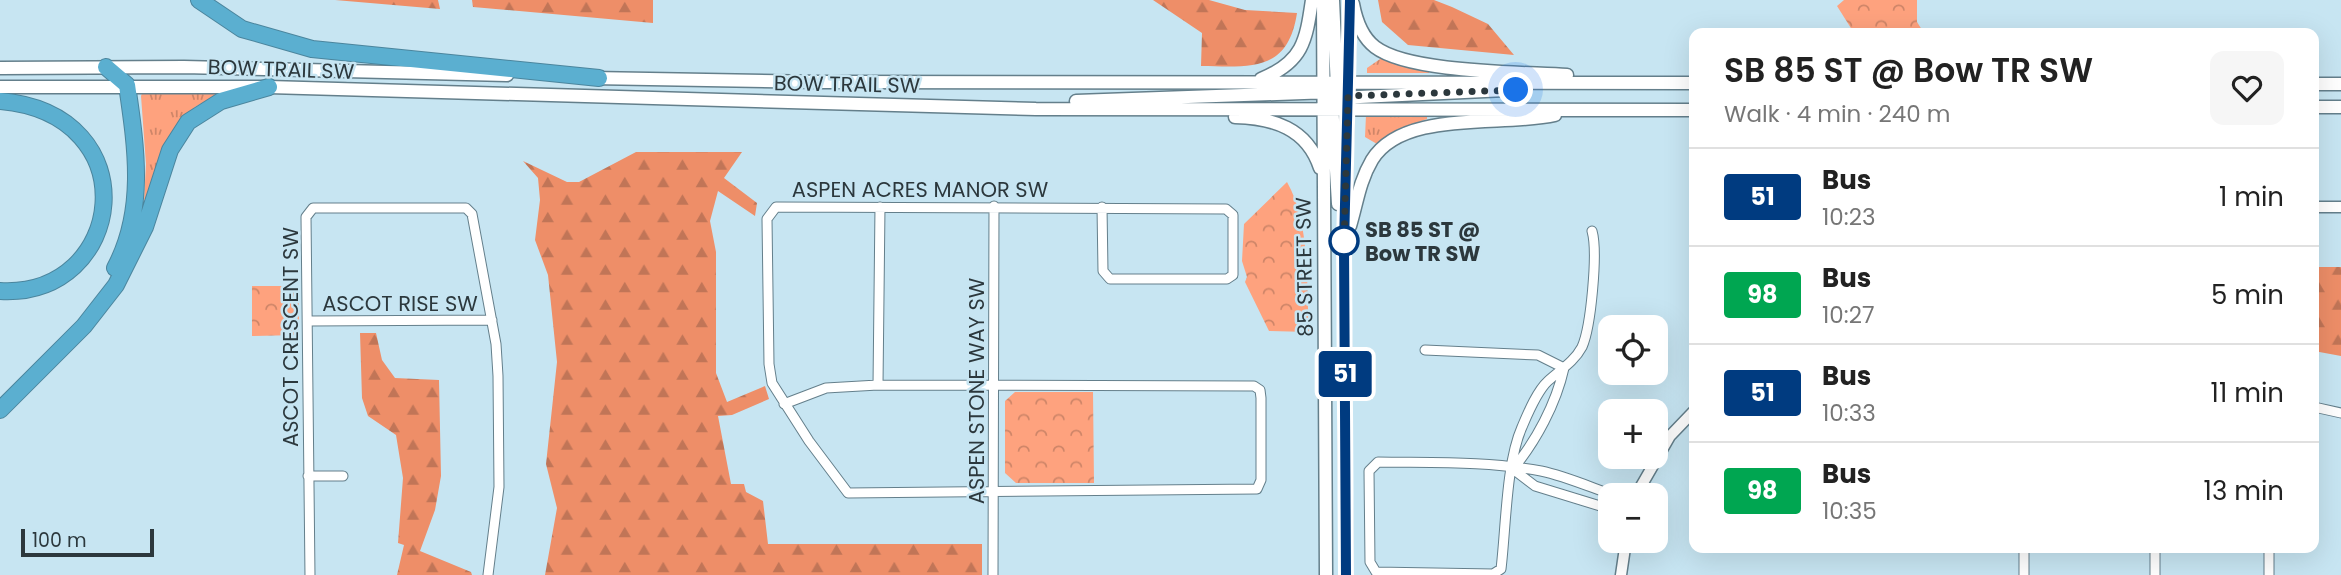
<!DOCTYPE html>
<meta charset="utf-8">
<style>
:root{--surface:#fff;--page:#f6f6f6;--text:#222;--muted:#767676;--line:#e0e0e0}
body{margin:0;font-family:Poppins,sans-serif;background:var(--page);color:var(--text);height:100vh;display:flex;flex-direction:column;font-size:26px;white-space:nowrap}
*{box-sizing:border-box;margin:0}
p{font-size:23px;color:var(--muted)}
.icon{flex:none;width:38px;height:38px;fill:none;stroke:currentColor;stroke-width:2;stroke-linecap:round;stroke-linejoin:round}
.map{position:relative;flex:1;overflow:hidden}
.details{position:absolute;left:1689px;top:28px;width:630px;height:525px;display:flex;flex-direction:column;background:var(--surface);border-radius:14px;box-shadow:0 7px 28px #0002}
.details>*{flex:none}
.badge{padding:0 14px;border-radius:5px;font-size:24px;line-height:46px}
.buttons{position:absolute;left:1598px;top:315px;display:grid;gap:14px}
.buttons a{display:grid;place-items:center;width:70px;height:70px;border-radius:14px;background:var(--surface);box-shadow:0 7px 28px #0002;font-size:35px}
.scale{position:absolute;left:21px;bottom:18px;width:133px;box-sizing:border-box;padding-left:7px;border:4px solid #2c383d;border-top:0;font-size:19px;line-height:24px;white-space:nowrap;color:#2c383d;-webkit-text-stroke:5px #c7e5f2;paint-order:stroke}
.you{position:absolute;width:35px;height:35px;margin:-18px;border:5px solid #fff;border-radius:50%;background:#1a73e8;box-shadow:0 0 0 10px #1a73e833}
.map>.badge{position:absolute;translate:-50% -50%;box-shadow:0 0 0 4px #fff}
.round{display:grid;place-items:center;flex:none;width:74px;height:74px;border-radius:14px;background:var(--page)}
.head{display:flex;align-items:center;justify-content:space-between;height:119px;padding:0 35px}
h1{font-size:33px;font-weight:600;line-height:52px}
ul{padding:0;list-style:none}
li{display:flex;align-items:center;gap:21px;height:98px;padding:0 35px;border-top:2px solid var(--line)}
li div{flex:1}
li b{display:block;font-size:26px}
li em{font-style:normal}
li .badge{min-width:77px;font-weight:700;text-align:center}
.map>svg:first-child{display:block}
.grass{fill:url(#grass-tufts)}
.forest{fill:url(#forest-firs)}
.park{fill:url(#park-crowns)}
.lines{fill:none;stroke-linecap:round;stroke-linejoin:round}
.minor-casing{stroke:#647f8b;stroke-width:11}
.tertiary-casing{stroke:#647f8b;stroke-width:13}
.secondary-casing{stroke:#647f8b;stroke-width:15}
.motorway-casing{stroke:#4b859d;stroke-width:18}
.minor{stroke:#fff;stroke-width:9}
.tertiary{stroke:#fff;stroke-width:10}
.secondary{stroke:#fff;stroke-width:12}
.motorway{stroke:#5bafd0;stroke-width:16}
.line-casing{stroke:#fff;stroke-width:16}
.line{stroke:#003b80;stroke-width:10}
.walk{stroke:#2c383d;stroke-width:7;stroke-dasharray:0 12.6}
.stop-dot{fill:#fff;stroke:#003b80;stroke-width:3.5}
.labels{text-anchor:middle;dominant-baseline:central;stroke-width:5;stroke-linejoin:round;paint-order:stroke}
.street-label{font-size:21px;fill:#2c383d;stroke:#c7e5f2}
.stop-label{font-size:21px;font-weight:bold;fill:#2c383d;stroke:#c7e5f2;text-anchor:start}
</style>
<div class="map">
<svg width="2341" height="575" viewBox="0 0 2341 575">
<defs>
<pattern id="grass-tufts" width="24" height="20" patternUnits="userSpaceOnUse" patternTransform="scale(1.75)"><rect width="24" height="20" fill="#fea27e"/><path d="M3 7l-1-3M5 7V3M7 7l1-3M15 17l-1-3M17 17v-4M19 17l1-3" fill="none" stroke="#ce8568"/></pattern>
<pattern id="forest-firs" width="22" height="20" patternUnits="userSpaceOnUse" patternTransform="scale(1.75)"><rect width="22" height="20" fill="#ee8e68"/><path d="M5 1l3.5 6h-7zM16 11l3.5 6h-7z" fill="#c17557"/></pattern>
<pattern id="park-crowns" width="20" height="18" patternUnits="userSpaceOnUse" patternTransform="scale(1.75)"><rect width="20" height="18" fill="#fea27e"/><path d="M2 6a3 3 0 1 1 6 0M12 15a3 3 0 1 1 6 0" fill="none" stroke="#ce8568"/></pattern>
</defs>
<rect width="100%" height="100%" fill="#c7e5f2"/>
<path class="grass" d="M1383,57L1430,69L1429,73H1367V68Z
M218,90L219,94L195,107L183,119L144,201L146,164L141,96L143,91Z
M1366,115H1427V119L1398,129L1377,144L1365,137Z"/>
<path class="forest" d="M335,0H438L440,9Z
M472,0H653V23L473,7Z
M1153,0H1209L1245,10L1297,13C1288,72 1251,67 1201,66L1202,33Z
M1378,0H1434L1452,7L1488,24L1514,55L1408,45L1382,22Z
M636,152H742L724,178L757,203L755,216L718,191L710,221L716,252V373L727,402L765,386L769,399L732,415L718,416L731,484H744L746,492L763,501L768,544H982V575H545L557,508L546,464L557,362L548,275L535,240L540,200L538,178L523,161L567,182H579Z
M2314,267H2341V356L2314,351Z
M360,333H376L382,360L395,378L439,380L441,476L435,510L420,551L471,572L472,575H397L404,545L398,543L403,478L396,435L368,416L362,398Z"/>
<path class="park" d="M1844,0H1917V22L1924,33H1854L1837,6Z
M1287,182C1311,224 1306,285 1309,332L1269,331L1245,282L1247,277L1242,261L1244,224Z
M252,286H299V335L252,336Z
M1015,392H1093L1094,483H1016L1005,473V401Z"/>
<g class="lines">
<defs>
<path id="minor" d="M1592,231C1598,252 1591,327 1582,347C1574,362 1560,370 1548,381C1537,391 1528,413 1522,427C1506,463 1506,528 1501,569L1493,574L1376,572L1370,562L1369,471L1378,462C1432,463 1487,461 1541,471C1565,476 1590,487 1613,495
M309,321L492,320
M1425,350L1538,355L1564,368
M878,385L880,207
M784,404L826,388L878,385L1254,386L1260,390L1261,398V480L1257,489L848,493L809,441L772,383L769,364L767,219L776,207L1226,209L1233,215V275L1227,279H1110L1103,271L1102,207
M2314,407L2341,413
M1513,469C1536,441 1556,404 1564,368
M1514,470L1535,486L1610,509
M308,476H343
M2024,548V575
M310,575L306,217L313,208H466L472,214L496,344L498,376L499,487L488,575
M993,575L994,206
M2155,575V548
M2269,575V548"/>
<path id="tertiary" d="M2314,207H2341
M1636,495L1670,436L1694,411
M1621,575L1626,541"/>
<path id="secondary" d="M1323,0L1326,575
M1333,0L1337,88
M1353,4C1356,20 1362,37 1375,47C1409,73 1522,72 1567,75
M0,68L184,67L507,75
M592,78L820,82L1694,83
M1261,79C1303,62 1306,41 1312,0
M2314,84H2341
M0,87H269L1036,109L1694,110
M1339,98L1506,90
M1076,101L1331,92L1339,90L1347,82
M1332,103L1338,204
M2314,107H2341
M1235,117C1273,118 1307,128 1320,168
M1350,226C1357,203 1359,182 1372,160C1403,109 1503,127 1555,115
M1346,575L1344,245L1350,0"/>
<path id="motorway" d="M199,0L242,29L312,49L599,78
M106,67L127,85C136,147 146,210 115,268
M0,101C150,114 126,298 0,291
M0,410L84,326L116,285L145,227L170,150L188,122L221,101L269,87"/>
</defs>
<use href="#minor" class="minor-casing"/>
<use href="#tertiary" class="tertiary-casing"/>
<use href="#secondary" class="secondary-casing"/>
<use href="#motorway" class="motorway-casing"/>
<use href="#minor" class="minor"/>
<use href="#tertiary" class="tertiary"/>
<use href="#secondary" class="secondary"/>
<use href="#motorway" class="motorway"/>
</g>
<g class="lines">
<defs>
<path id="line" d="M1346,575L1344,245L1350,0"/>
</defs>
<use href="#line" class="line-casing"/>
<use href="#line" class="line"/>
<path class="walk" d="M1344,241V245L1348,96L1516,90"/>
</g>
<circle class="stop-dot" cx="1344" cy="241" r="14"/>
<g class="labels">
<g class="street-label">
<text transform="translate(281 69) rotate(2)">BOW TRAIL SW</text>
<text transform="translate(847 84) rotate(1)">BOW TRAIL SW</text>
<text x="920" y="189">ASPEN ACRES MANOR SW</text>
<text transform="translate(1304 267) rotate(-91)">85 STREET SW</text>
<text x="400" y="303">ASCOT RISE SW</text>
<text transform="translate(290 337) rotate(-90)">ASCOT CRESCENT SW</text>
<text transform="translate(976 391) rotate(-90)">ASPEN STONE WAY SW</text>
</g>
<g class="stop-label">
<text x="1365" y="229">SB 85 ST @<tspan x="1365" dy="24">Bow TR SW</tspan></text>
</g>
</g>
</svg>
<div class="buttons">
<a><svg class="icon" aria-label="locate" viewBox="0 0 24 24"><circle cx="12" cy="12" r="6"/><path d="M12 2v4M12 18v4M2 12h4M18 12h4"/></svg></a>
<a>+</a>
<a>−</a>
</div>
<div class="scale">100 m</div>
<div class="you" style="left:1516px;top:90px"></div>
<b class="badge" style="left:1345px;top:374px;background:#003b80;color:#fff">51</b>
<section class="details">
<div class="head"><div><h1>SB 85 ST @ Bow TR SW</h1><p>Walk · 4 min · 240 m</p></div><a class="round"><svg class="icon" aria-label="heart" viewBox="0 0 24 24"><path d="M12 20l-8-8c-3-5 5-10 8-4 3-6 11-1 8 4z"/></svg></a></div>
<ul>
<li><span class="badge" style="background:#003b80;color:#fff">51</span><div><b>Bus</b><p>10:23</p></div><em>1 min</em></li>
<li><span class="badge" style="background:#00a651;color:#fff">98</span><div><b>Bus</b><p>10:27</p></div><em>5 min</em></li>
<li><span class="badge" style="background:#003b80;color:#fff">51</span><div><b>Bus</b><p>10:33</p></div><em>11 min</em></li>
<li><span class="badge" style="background:#00a651;color:#fff">98</span><div><b>Bus</b><p>10:35</p></div><em>13 min</em></li>
</ul>
</section>
</div>
